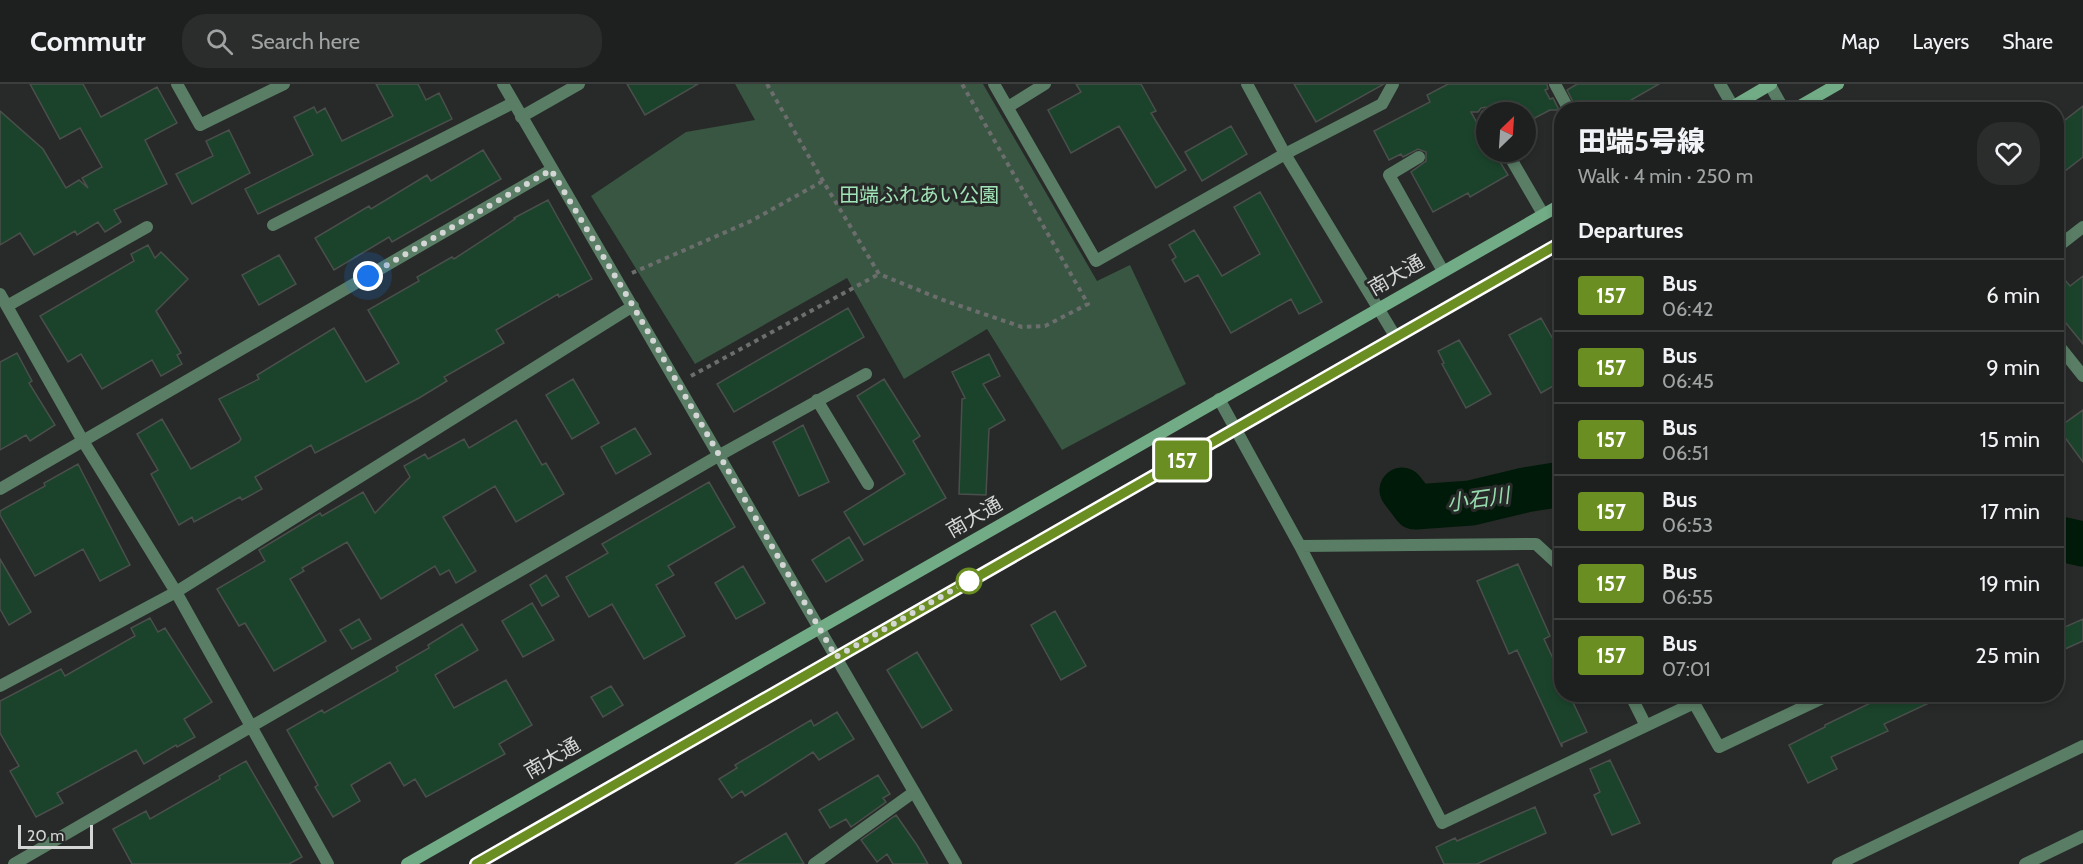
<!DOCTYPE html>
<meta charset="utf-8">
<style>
:root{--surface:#1d201e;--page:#2a2d2b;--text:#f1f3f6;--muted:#a0a3a4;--line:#3b3e3c}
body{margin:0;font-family:Cabin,"Noto Sans JP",sans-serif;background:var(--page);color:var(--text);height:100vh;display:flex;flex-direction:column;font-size:22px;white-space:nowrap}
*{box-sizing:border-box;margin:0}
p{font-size:20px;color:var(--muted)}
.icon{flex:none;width:33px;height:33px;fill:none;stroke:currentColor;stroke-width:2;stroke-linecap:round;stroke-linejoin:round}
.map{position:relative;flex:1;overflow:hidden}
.panel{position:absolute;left:1554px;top:18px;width:510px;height:600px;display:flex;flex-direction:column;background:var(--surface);border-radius:24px;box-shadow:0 3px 9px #0003,0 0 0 2px var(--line)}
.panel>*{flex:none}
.badge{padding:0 12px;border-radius:4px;font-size:21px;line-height:39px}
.needle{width:39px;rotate:25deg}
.controls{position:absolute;left:1476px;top:18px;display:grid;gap:12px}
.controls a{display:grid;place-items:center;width:60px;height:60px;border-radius:50%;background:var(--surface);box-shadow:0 3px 9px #0003,0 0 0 2px var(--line);font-size:30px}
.scale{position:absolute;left:18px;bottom:15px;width:75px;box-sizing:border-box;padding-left:6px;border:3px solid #d4d6d5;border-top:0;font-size:16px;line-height:21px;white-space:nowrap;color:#d4d6d5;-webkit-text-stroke:4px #272a28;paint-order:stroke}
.you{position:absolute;width:30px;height:30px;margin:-15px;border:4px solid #fff;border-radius:50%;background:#1a73e8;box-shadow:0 0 0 9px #1a73e833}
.map>.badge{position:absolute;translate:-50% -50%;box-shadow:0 0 0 3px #fff}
h2{padding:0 24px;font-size:22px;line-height:54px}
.round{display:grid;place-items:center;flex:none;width:63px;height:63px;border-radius:24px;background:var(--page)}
.headline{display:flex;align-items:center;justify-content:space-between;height:102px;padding:0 24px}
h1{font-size:28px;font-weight:800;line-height:45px}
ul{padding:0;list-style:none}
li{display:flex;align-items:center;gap:18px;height:72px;padding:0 24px;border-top:2px solid var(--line)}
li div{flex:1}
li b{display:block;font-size:22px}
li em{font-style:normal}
li .badge{min-width:66px;font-weight:700;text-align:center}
header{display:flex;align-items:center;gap:36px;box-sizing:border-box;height:84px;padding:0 30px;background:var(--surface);border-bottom:2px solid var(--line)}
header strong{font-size:28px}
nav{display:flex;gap:33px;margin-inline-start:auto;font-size:21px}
.search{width:420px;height:54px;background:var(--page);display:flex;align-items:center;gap:15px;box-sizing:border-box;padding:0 21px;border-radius:24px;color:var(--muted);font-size:22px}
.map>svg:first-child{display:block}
.park{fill:#385642}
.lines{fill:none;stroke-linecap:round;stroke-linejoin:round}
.river{stroke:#001a09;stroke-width:45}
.building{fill:#1b432b;stroke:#4b4f4c;stroke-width:1.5}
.path{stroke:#6c6e6d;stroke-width:4;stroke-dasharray:4.5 4.5;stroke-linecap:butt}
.lane{stroke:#597d65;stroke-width:12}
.street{stroke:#597d65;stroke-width:12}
.secondary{stroke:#71ac86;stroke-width:12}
.line-casing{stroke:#fff;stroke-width:14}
.line{stroke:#6b8e23;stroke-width:9}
.walk{stroke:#d4d6d5;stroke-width:6;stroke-dasharray:0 10.8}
.stop-dot{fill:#fff;stroke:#6b8e23;stroke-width:3}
.labels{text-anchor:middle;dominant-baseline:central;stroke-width:6;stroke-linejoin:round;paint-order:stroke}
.park-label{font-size:20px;fill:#a0e4b7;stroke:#272a28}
.street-label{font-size:20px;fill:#d4d6d5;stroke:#272a28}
.water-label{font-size:21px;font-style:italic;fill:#97dbae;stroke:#272a28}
</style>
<header>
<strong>Commutr</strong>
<div class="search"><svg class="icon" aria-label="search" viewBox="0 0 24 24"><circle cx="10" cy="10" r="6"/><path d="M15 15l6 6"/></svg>Search here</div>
<nav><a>Map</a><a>Layers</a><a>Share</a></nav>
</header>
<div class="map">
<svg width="2083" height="780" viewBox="0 0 2083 780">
<rect width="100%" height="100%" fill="#272a28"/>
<path class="park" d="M735,0H983L1097,197L1130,181L1186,300L1062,366L987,245L904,295L847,194L695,280L591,112L686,48L755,36Z"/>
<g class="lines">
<path class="river" d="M1402,406L1415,423L1471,419L1525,406L1562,400
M2056,454L2083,460"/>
</g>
<path class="building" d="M30,0H83L101,33L157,3L177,39L145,56L167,100L114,126L121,138L105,148L98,138L77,151L75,147L34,171L20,149L0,161V27L43,65L66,104L79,96L88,104L82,94L102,83L80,44L60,55Z
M376,0H418L426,16L439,9L452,35L258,130L245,105L313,71L294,33L314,23L317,29L325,24L342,57L393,32Z
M627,0H698L645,31Z
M1076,0H1141L1156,27L1151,29L1186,86L1156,104L1119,42L1071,69L1048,26L1081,8Z
M1294,0H1384L1316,38Z
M1448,0H1547L1548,5L1545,6L1550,15L1553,14L1559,26H1550L1527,38L1526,28H1522L1518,21L1505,28H1494L1487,23L1481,24L1478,28H1471L1486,55V68H1494L1508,91L1470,113L1468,109L1433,128L1411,88L1426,77V68L1418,65L1403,73L1401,70L1389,76L1374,47L1430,18L1427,11Z
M1577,0H1659L1614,26H1577L1567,6Z
M2083,22V73L2056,94V43Z
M1231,42L1247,70L1202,97L1185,68Z
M229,46L250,89L192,120L176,90L213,72L206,57Z
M483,66L501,95L392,158L389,153L334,186L315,154L369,122L371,125L427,91L431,97Z
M1260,108L1322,218L1299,230L1291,215L1231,249L1198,191L1185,198L1172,176L1176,173L1169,161L1194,146L1222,192L1260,170L1234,123Z
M548,116L592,195L559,213L558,210L496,246L504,259L444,293L447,297L419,314L315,369L311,361L255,393L262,405L242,416L240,413L194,438L192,433L179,441L151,390L158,386L137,350L162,335L191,385L239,358L241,355L219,315L259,295L257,291L334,244L366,298L399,279L368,226L419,197L417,193L452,173L454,175L515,135L514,134Z
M148,161L155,174L161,168L188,195L156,227L181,269L177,271L182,280L161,292L152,276L102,305L81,270L68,278L40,232L134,177L131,170Z
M279,171L296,200L259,221L242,191Z
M2056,185L2070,202L2083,192V260L2056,227Z
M848,224L864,253L734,328L717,300Z
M1541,234L1562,271V297L1541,309L1509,251Z
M1459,256L1491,310L1466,324L1442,280L1444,279L1438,267Z
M17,269L32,297L29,299L55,341L30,357L26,351L0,366V278Z
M989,270L1000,292L983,300L1005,336L989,345L986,411L959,410L962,315L965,314L952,288Z
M573,295L599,339L572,355L546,311Z
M884,295L920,352L913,357L946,414L864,461L844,428L905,390L857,312Z
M2083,326V378L2058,344Z
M516,336L542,381L546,379L564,410L516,438L495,402L443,433L476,487L456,499L449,486L440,491L435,482L381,515L347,458L302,484L304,487L290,495L326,557L274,587L245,539L239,542L217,505L265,477L259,466L320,429L322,432L363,408L375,429L410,393L404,382L425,370L428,375L464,355L469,364Z
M803,341L829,398L799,412L773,358Z
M635,344L651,370L616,390L601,363Z
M78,380L130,481L100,497L83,465L35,492L0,431V427L45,402L44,399Z
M709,398L735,443L668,482L674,491L656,501L685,552L644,575L612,520L589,533L566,493L608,469L602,460Z
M849,453L863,476L826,498L812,476Z
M0,475L31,528L9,541L0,525Z
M1518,480L1550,552L1544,555L1562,594V610H1569L1587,648L1562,659V663L1517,566L1509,570L1477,497Z
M743,482L765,519L736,535L715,499Z
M546,491L559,512L542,522L530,501Z
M532,519L554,556L523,573L502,537Z
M1055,527L1086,582L1061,596L1031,541Z
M150,534L158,548L165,544L212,618L184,635L195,653L177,663L176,661L144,680L136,666L57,709L63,719L36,733L10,687L19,682L0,649V617L61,585L65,592L135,552L131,544Z
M359,535L371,555L352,565L340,546Z
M2083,535V557L2056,569V547Z
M462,540L478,566L435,591L454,624L506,596L532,641L499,660L505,670L426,713L415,695L404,702L390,678L351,701L360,717L333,733L315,703L318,701L287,646L322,626L324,629L398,587L396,583L429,564L428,561Z
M917,568L952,626L922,644L887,586Z
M611,602L623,621L603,633L591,613Z
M1889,610H1948L1884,640L1888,647L1831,673L1837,685L1808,699L1789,661L1825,643V641Z
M837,628L854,655L819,676L813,668L745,712L742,707L732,714L719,695L737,684L735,681L811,636L814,642Z
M1610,676L1640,739L1612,751L1594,711L1600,708L1590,685Z
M246,677L302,773L289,780H132L113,745L146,727L150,735L220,695L219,692Z
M878,691L890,710L883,714L886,718L851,743L846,735L830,744L819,726Z
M1535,723L1546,749L1477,780H1444L1436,763L1455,754L1457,757Z
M896,731L917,761L928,780H893L887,770L877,778L861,756Z
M786,749L804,780H735Z"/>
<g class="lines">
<path class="path" d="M767,0L823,97L879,190L943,216L1022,243L1045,242L1088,220L962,0
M632,189L751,137L823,97
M691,292L879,190"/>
<path class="lane" d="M1555,0L1569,26
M1770,1L1784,26
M1486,31V32
M521,33L579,0
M1507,68L1543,130
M1285,70L1382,20L1393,0
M1419,73L1389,91L1443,187
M273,141L513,19
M7,222L147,143
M817,316L868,400
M718,372L866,290
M814,780L914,708
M2025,780L2083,752"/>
<path class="street" d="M177,0L200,41L284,0
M503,0L956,780
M994,0L1096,177L1285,70
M1247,0L1285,70L1395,252
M1720,0L1735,26
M1008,23L1045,0
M2056,164L2083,143
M0,210L83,357L176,508L328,780
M2056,258L2083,292
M1219,315L1300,462L1442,739L1694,619L1719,663L1831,610
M0,405L551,86
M1300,462L1536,460L1562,484
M0,602L176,508L633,222
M1630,610L1646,642
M14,780L718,372
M1838,780L2083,662"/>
<path class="secondary" d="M1727,26L1771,0
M1793,26L1838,0
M407,780L1562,120
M476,780L1562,158"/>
</g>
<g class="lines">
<defs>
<path id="line" d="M476,780L1562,158"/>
</defs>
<use href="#line" class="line-casing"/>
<use href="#line" class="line"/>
<path class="walk" d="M368,192L551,86L633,222L836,573L972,495L969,497"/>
</g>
<circle class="stop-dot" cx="969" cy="497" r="12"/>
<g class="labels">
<g class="park-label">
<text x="919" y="111">田端ふれあい公園</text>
</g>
<g class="street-label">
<text transform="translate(1396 191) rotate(-30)">南大通</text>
<text transform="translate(974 433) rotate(-30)">南大通</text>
<text transform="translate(552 674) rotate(-30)">南大通</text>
</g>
<g class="water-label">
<text transform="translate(1478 415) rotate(-8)">小石川</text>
</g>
</g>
</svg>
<div class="controls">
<a><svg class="needle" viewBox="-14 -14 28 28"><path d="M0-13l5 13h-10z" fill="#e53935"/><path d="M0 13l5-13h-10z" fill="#a0a3a4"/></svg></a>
</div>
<div class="scale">20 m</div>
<div class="you" style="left:368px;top:192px"></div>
<b class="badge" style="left:1182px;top:376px;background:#6b8e23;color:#fff">157</b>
<section class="panel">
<div class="headline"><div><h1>田端5号線</h1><p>Walk · 4 min · 250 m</p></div><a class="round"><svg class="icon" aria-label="heart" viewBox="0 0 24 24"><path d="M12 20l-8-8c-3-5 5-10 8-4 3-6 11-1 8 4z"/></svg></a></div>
<h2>Departures</h2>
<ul>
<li><span class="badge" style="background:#6b8e23;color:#fff">157</span><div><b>Bus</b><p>06:42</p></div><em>6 min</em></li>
<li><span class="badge" style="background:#6b8e23;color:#fff">157</span><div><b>Bus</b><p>06:45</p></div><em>9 min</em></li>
<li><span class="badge" style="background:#6b8e23;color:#fff">157</span><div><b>Bus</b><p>06:51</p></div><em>15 min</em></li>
<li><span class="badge" style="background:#6b8e23;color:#fff">157</span><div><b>Bus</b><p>06:53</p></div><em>17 min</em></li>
<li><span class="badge" style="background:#6b8e23;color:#fff">157</span><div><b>Bus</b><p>06:55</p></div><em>19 min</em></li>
<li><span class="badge" style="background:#6b8e23;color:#fff">157</span><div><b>Bus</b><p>07:01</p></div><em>25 min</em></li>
</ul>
</section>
</div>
